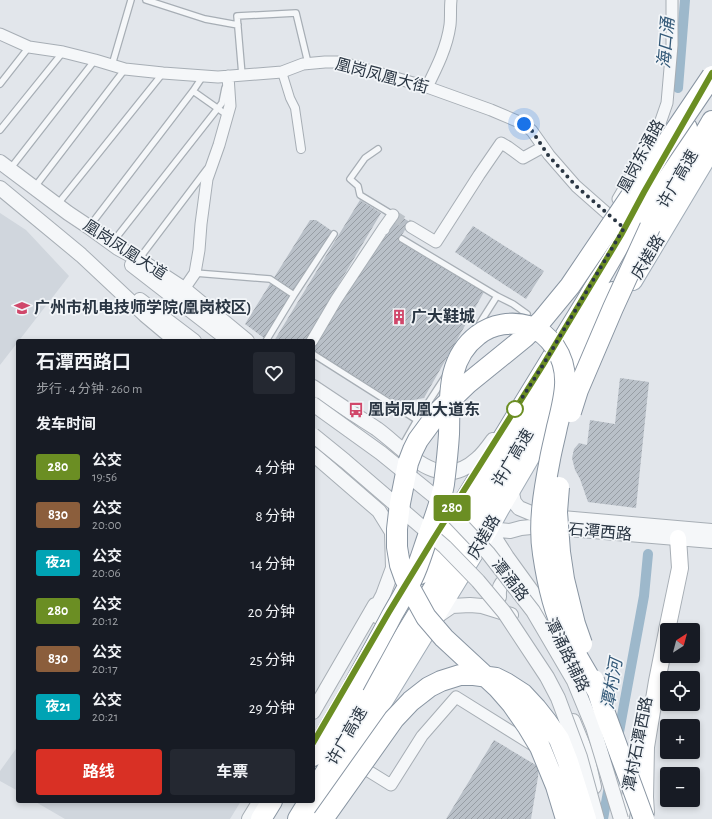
<!DOCTYPE html>
<html lang="zh">
<meta charset="utf-8">
<style>
:root{--surface:#171b24;--page:#242831;--text:#f1f3f6;--muted:#9ea1a6;--accent:#d93025}
body{margin:0;font-family:"Alegreya Sans","Noto Sans SC",sans-serif;background:var(--page);color:var(--text);height:100vh;display:flex;flex-direction:column;font-size:15px;white-space:nowrap}
*{box-sizing:border-box;margin:0}
p{font-size:13px;color:var(--muted)}
.icon{flex:none;width:22px;height:22px;fill:none;stroke:currentColor;stroke-width:2;stroke-linecap:round;stroke-linejoin:round}
.map{position:relative;flex:1;overflow:hidden}
.panel{position:absolute;left:16px;top:339px;width:299px;height:464px;display:flex;flex-direction:column;background:var(--surface);border-radius:4px;box-shadow:0 2px 6px #0003}
.panel>*{flex:none}
.badge{padding:0 8px;border-radius:3px;font-size:14px;line-height:26px}
.needle{width:26px;rotate:36deg}
.tools{position:absolute;left:660px;top:623px;display:grid;gap:8px}
.tools a{display:grid;place-items:center;width:40px;height:40px;border-radius:4px;background:var(--surface);box-shadow:0 2px 6px #0003;font-size:20px}
.you{position:absolute;width:20px;height:20px;margin:-10px;border:3px solid #fff;border-radius:50%;background:#1a73e8;box-shadow:0 0 0 6px #1a73e833}
.map>.badge{position:absolute;translate:-50% -50%;box-shadow:0 0 0 2px #fff}
h2{padding:0 20px;font-size:15px;line-height:36px}
.round{display:grid;place-items:center;flex:none;width:42px;height:42px;border-radius:4px;background:var(--page)}
.headline{display:flex;align-items:center;justify-content:space-between;height:68px;padding:0 20px}
h1{font-size:19px;font-weight:700;line-height:30px}
.button{display:flex;gap:8px;margin-top:auto;padding:8px 20px}
.button a{flex:1;height:46px;border-radius:4px;background:var(--accent);color:#fff;font-size:16px;font-weight:700;line-height:46px;text-align:center}
.button a+a{background:var(--page);color:var(--text)}
ul{padding:0;list-style:none}
li{display:flex;align-items:center;gap:12px;height:48px;padding:0 20px}
li div{flex:1}
li b{display:block;font-size:15px}
li em{font-style:normal}
li .badge{min-width:44px;font-weight:700;text-align:center}
.map>svg:first-child{display:block}
.built{fill:#d0d6dd}
.lines{fill:none;stroke-linecap:round;stroke-linejoin:round}
.canal{stroke:#9db8cb;stroke-width:10}
.building{fill:url(#building-hatch)}
.minor-tunnel{stroke:#bdc3c9;stroke-width:11;stroke-dasharray:11 5.5;stroke-linecap:butt}
.service-casing{stroke:#a7aeb5;stroke-width:8}
.pedestrian-casing{stroke:#a7aeb5;stroke-width:10}
.minor-casing{stroke:#a7aeb5;stroke-width:13}
.tertiary-casing{stroke:#a7aeb5;stroke-width:16}
.secondary-casing{stroke:#a7aeb5;stroke-width:18}
.primary-casing{stroke:#a1acb7;stroke-width:20}
.motorway-casing{stroke:#8995a2;stroke-width:22}
.service{stroke:#f5f7f9;stroke-width:5.5}
.pedestrian{stroke:#f5f7f9;stroke-width:8}
.minor{stroke:#f5f7f9;stroke-width:11}
.tertiary{stroke:#f5f7f9;stroke-width:14}
.secondary{stroke:#fff;stroke-width:16}
.primary{stroke:#fff;stroke-width:18}
.motorway{stroke:#fff;stroke-width:20}
.tertiary-bridge-casing{stroke:#a7aeb5;stroke-width:16;stroke-linecap:butt}
.motorway-bridge-casing{stroke:#8995a2;stroke-width:22;stroke-linecap:butt}
.tertiary-bridge{stroke:#f5f7f9;stroke-width:14}
.motorway-bridge{stroke:#fff;stroke-width:20}
.line-casing{stroke:#fff;stroke-width:9}
.line{stroke:#6b8e23;stroke-width:6}
.walk{stroke:#2a3643;stroke-width:4;stroke-dasharray:0 7.2}
.stop-dot{fill:#fff;stroke:#6b8e23;stroke-width:2}
.labels{text-anchor:middle;dominant-baseline:central;stroke-width:3.5;stroke-linejoin:round;paint-order:stroke}
.street-label{font-size:16px;fill:#2a3643;stroke:#f2f5f8}
.poi-label{font-size:16px;font-weight:bold;fill:#2a3643;stroke:#f2f5f8;text-anchor:start}
.water-label{font-size:17px;font-style:italic;fill:#335978;stroke:#f2f5f8}
</style>
<div class="map">
<svg width="712" height="819" viewBox="0 0 712 819">
<defs>
<pattern id="building-hatch" width="6" height="6" patternUnits="userSpaceOnUse"><rect width="6" height="6" fill="#b9c0c8"/><path d="M-1 1l2-2M0 6l6-6M5 7l2-2" fill="none" stroke="#979da4"/></pattern>
</defs>
<rect width="100%" height="100%" fill="#e2e6eb"/>
<path class="built" d="M0,213L26,230L69,276L0,365Z
M18,746V791L0,781V771Z
M34,801H241L230,819H65Z"/>
<g class="lines">
<path class="canal" d="M678,88L685,0
M603,819L644,596L648,554"/>
</g>
<path class="building" d="M360,200L381,213L305,341H274Z
M395,213L410,222L398,241L484,292L424,398L398,403L313,350V341Z
M310,220H316L332,231L264,338L245,324Z
M473,226L544,271L526,299L455,252Z
M620,378L649,382L636,508L588,502L580,479L575,470L572,458L574,449L579,443L587,445L590,420L615,424Z
M494,740L539,767L538,777L531,819H446Z"/>
<g class="lines">
<path class="minor-tunnel" d="M393,215L411,227"/>
<defs>
<path id="service" d="M146,0L205,19L238,25
M112,65L131,0
M242,75L237,16L296,13L308,63
M0,84L29,47
M193,91L227,115
M0,130L63,52
M378,149L365,158L350,179L358,186L360,195L393,215
M10,169L95,60
M34,188L125,69
M57,205L163,73
M89,227L193,91L203,76
M402,239L497,296L513,304L527,314
M112,243L222,103L225,88
M139,259L207,169
M195,273L270,279L294,295
M478,326L497,296
M266,341L294,295L334,234
M313,354L417,420
M401,448L417,420L445,377"/>
<path id="pedestrian" d="M282,72L290,98L295,108L301,149"/>
<path id="minor" d="M0,34L29,47L63,52L95,60L125,69L163,73L218,77L282,72L303,64L325,62H340L427,87L491,110L524,124L532,131L549,155L576,186L618,223
M427,87C437,67 447,47 450,25C451,17 450,8 451,0
M618,199L657,132L667,103L672,45V0
M411,227L436,242L479,175L501,143L508,147L523,158L543,147
M383,229L393,215
M184,289L195,273L199,250L201,224L207,179L219,145L230,106L228,76
M312,341L336,300L383,229H384
M357,764L391,785L422,736L456,697L536,747
M623,819L645,708"/>
<path id="tertiary" d="M0,162L68,213L89,227L118,248L138,259L184,289L247,341
M0,188L81,255L145,315L176,341
M132,265L230,341
M140,300L194,341
M313,387C325,395 337,403 349,411C358,417 368,423 377,429C407,451 439,494 477,459C483,454 488,447 493,440
M313,454L379,511L392,532L393,568L383,595L373,614L385,620
M511,489L514,502L519,508L531,513L562,518L712,531
M489,529L507,557L549,615L554,625
M489,529L510,531L521,528L531,527H545L712,541
M499,597C498,582 506,576 520,581
M436,617L452,606L470,605L482,606L511,615
M313,712L375,605
M573,721L587,755L594,787
M249,819L260,801"/>
<path id="secondary" d="M667,630L680,568L678,538
M646,813L645,797L646,747L657,681L667,631"/>
<path id="primary" d="M633,281L712,149
M312,819L345,764L489,529L500,509L558,410"/>
<path id="motorway" d="M642,242L712,121
M420,574L586,302L687,128
M313,756L363,670
M313,794L399,645L529,432L613,292
M261,819L272,801
M298,819L309,801"/>
</defs>
<use href="#service" class="service-casing"/>
<use href="#pedestrian" class="pedestrian-casing"/>
<use href="#minor" class="minor-casing"/>
<use href="#tertiary" class="tertiary-casing"/>
<use href="#secondary" class="secondary-casing"/>
<use href="#primary" class="primary-casing"/>
<use href="#motorway" class="motorway-casing"/>
<use href="#service" class="service"/>
<use href="#pedestrian" class="pedestrian"/>
<use href="#minor" class="minor"/>
<use href="#tertiary" class="tertiary"/>
<use href="#secondary" class="secondary"/>
<use href="#primary" class="primary"/>
<use href="#motorway" class="motorway"/>
<defs>
<path id="tertiary-bridge" d="M313,404L381,453L434,496L488,553L533,611L574,681L593,727L621,819
M313,435L345,461L445,547L478,581L504,612L547,677L558,698L580,757L597,819"/>
<path id="motorway-bridge" d="M571,412L578,390L613,308L650,227
M559,487L557,512L560,552L564,579L575,624L582,644
M594,680L603,708L644,819
M354,685C367,661 380,638 392,615C399,603 406,591 412,579C419,565 423,550 428,536C434,519 441,502 444,484C446,468 448,451 449,434C450,398 446,359 478,335C492,324 512,321 529,326C540,330 548,337 555,347C572,372 564,399 557,427C555,437 552,448 550,459C544,490 538,523 543,554C547,581 553,610 565,634C575,654 587,673 598,692
M323,819L394,719L411,701L429,687L441,681L460,675H474L496,678L506,683L523,694L536,708L547,722L559,739L568,762L586,819
M566,819L556,786L540,747L528,727L512,704L498,688L444,638L426,617L405,579L400,565L397,547V529L400,503L408,463L413,450L418,440L440,410L467,384L525,337L542,320L570,286L712,76"/>
</defs>
<use href="#tertiary-bridge" class="tertiary-bridge-casing"/>
<use href="#motorway-bridge" class="motorway-bridge-casing"/>
<use href="#tertiary-bridge" class="tertiary-bridge"/>
<use href="#motorway-bridge" class="motorway-bridge"/>
</g>
<g class="lines">
<defs>
<path id="line" d="M313,743L389,612L434,538L543,365L621,235L644,192L712,73"/>
</defs>
<use href="#line" class="line-casing"/>
<use href="#line" class="line"/>
<path class="walk" d="M515,409L543,365L624,228L576,186L548,155L532,131L524,124"/>
</g>
<defs>
<symbol id="university-bare" viewBox="-9 -9 18 18"><path d="M0-5L7-2L0 1L-7-2ZM-4 1L0 2.5L4 1V4Q0 6-4 4Z" fill="#d0476a" stroke="#f2f5f8" stroke-width="2.5" paint-order="stroke"/></symbol>
<symbol id="building-bare" viewBox="-9 -9 18 18"><path d="M-4-6H4V6H1V3H-1V6H-4ZM-2.5-4.3h1.7v1.8h-1.7ZM.8-4.3h1.7v1.8H.8ZM-2.5-1h1.7V.8h-1.7ZM.8-1h1.7V.8H.8Z" fill="#d0476a" stroke="#f2f5f8" stroke-width="2.5" paint-order="stroke"/></symbol>
<symbol id="bus-bare" viewBox="-9 -9 18 18"><path d="M-5-6H5V4H4V6H2V4H-2V6H-4V4H-5ZM-3.5-4V0h7V-4ZM-3.5 1.2v1.5H-2V1.2ZM2 1.2v1.5H3.5V1.2Z" fill="#d0476a" stroke="#f2f5f8" stroke-width="2.5" paint-order="stroke"/></symbol>
</defs>
<g fill-rule="evenodd">
<use href="#university-bare" x="11" y="297" width="22" height="22"/>
<use href="#building-bare" x="388" y="306" width="22" height="22"/>
<use href="#bus-bare" x="345" y="399" width="22" height="22"/>
</g>
<circle class="stop-dot" cx="515" cy="409" r="8"/>
<g class="labels">
<g class="street-label">
<text transform="translate(382 76) rotate(15)">凰岗凤凰大街</text>
<text transform="translate(641 156) rotate(-62)">凰岗东涌路</text>
<text transform="translate(678 179) rotate(-60)">许广高速</text>
<text transform="translate(125 250) rotate(33)">凰岗凤凰大道</text>
<text transform="translate(648 257) rotate(-59)">庆槎路</text>
<text transform="translate(513 458) rotate(-59)">许广高速</text>
<text transform="translate(600 532) rotate(5)">石潭西路</text>
<text transform="translate(484 537) rotate(-60)">庆槎路</text>
<text transform="translate(510 580) rotate(52)">潭涌路</text>
<text transform="translate(567 655) rotate(64)">潭涌路辅路</text>
<text transform="translate(347 736) rotate(-60)">许广高速</text>
<text transform="translate(638 744) rotate(-79)">潭村石潭西路</text>
</g>
<g class="poi-label">
<text x="34" y="308">广州市机电技师学院(凰岗校区)</text>
<text x="411" y="317">广大鞋城</text>
<text x="368" y="410">凰岗凤凰大道东</text>
</g>
<g class="water-label">
<text transform="translate(666 43) rotate(-85)">海口涌</text>
<text transform="translate(612 684) rotate(-80)">潭村河</text>
</g>
</g>
</svg>
<div class="tools">
<a><svg class="needle" viewBox="-14 -14 28 28"><path d="M0-13l5 13h-10z" fill="#e53935"/><path d="M0 13l5-13h-10z" fill="#9ea1a6"/></svg></a>
<a><svg class="icon" aria-label="locate" viewBox="0 0 24 24"><circle cx="12" cy="12" r="6"/><path d="M12 2v4M12 18v4M2 12h4M18 12h4"/></svg></a>
<a>+</a>
<a>−</a>
</div>
<div class="you" style="left:524px;top:124px"></div>
<b class="badge" style="left:452px;top:508px;background:#6b8e23;color:#fff">280</b>
<section class="panel">
<div class="headline"><div><h1>石潭西路口</h1><p>步行 · 4 分钟 · 260 m</p></div><a class="round"><svg class="icon" aria-label="heart" viewBox="0 0 24 24"><path d="M12 20l-8-8c-3-5 5-10 8-4 3-6 11-1 8 4z"/></svg></a></div>
<h2>发车时间</h2>
<ul>
<li><span class="badge" style="background:#6b8e23;color:#fff">280</span><div><b>公交</b><p>19:56</p></div><em>4 分钟</em></li>
<li><span class="badge" style="background:#8b5e3c;color:#fff">830</span><div><b>公交</b><p>20:00</p></div><em>8 分钟</em></li>
<li><span class="badge" style="background:#00a3b4;color:#fff">夜21</span><div><b>公交</b><p>20:06</p></div><em>14 分钟</em></li>
<li><span class="badge" style="background:#6b8e23;color:#fff">280</span><div><b>公交</b><p>20:12</p></div><em>20 分钟</em></li>
<li><span class="badge" style="background:#8b5e3c;color:#fff">830</span><div><b>公交</b><p>20:17</p></div><em>25 分钟</em></li>
<li><span class="badge" style="background:#00a3b4;color:#fff">夜21</span><div><b>公交</b><p>20:21</p></div><em>29 分钟</em></li>
</ul>
<div class="button"><a>路线</a><a>车票</a></div>
</section>
</div>
